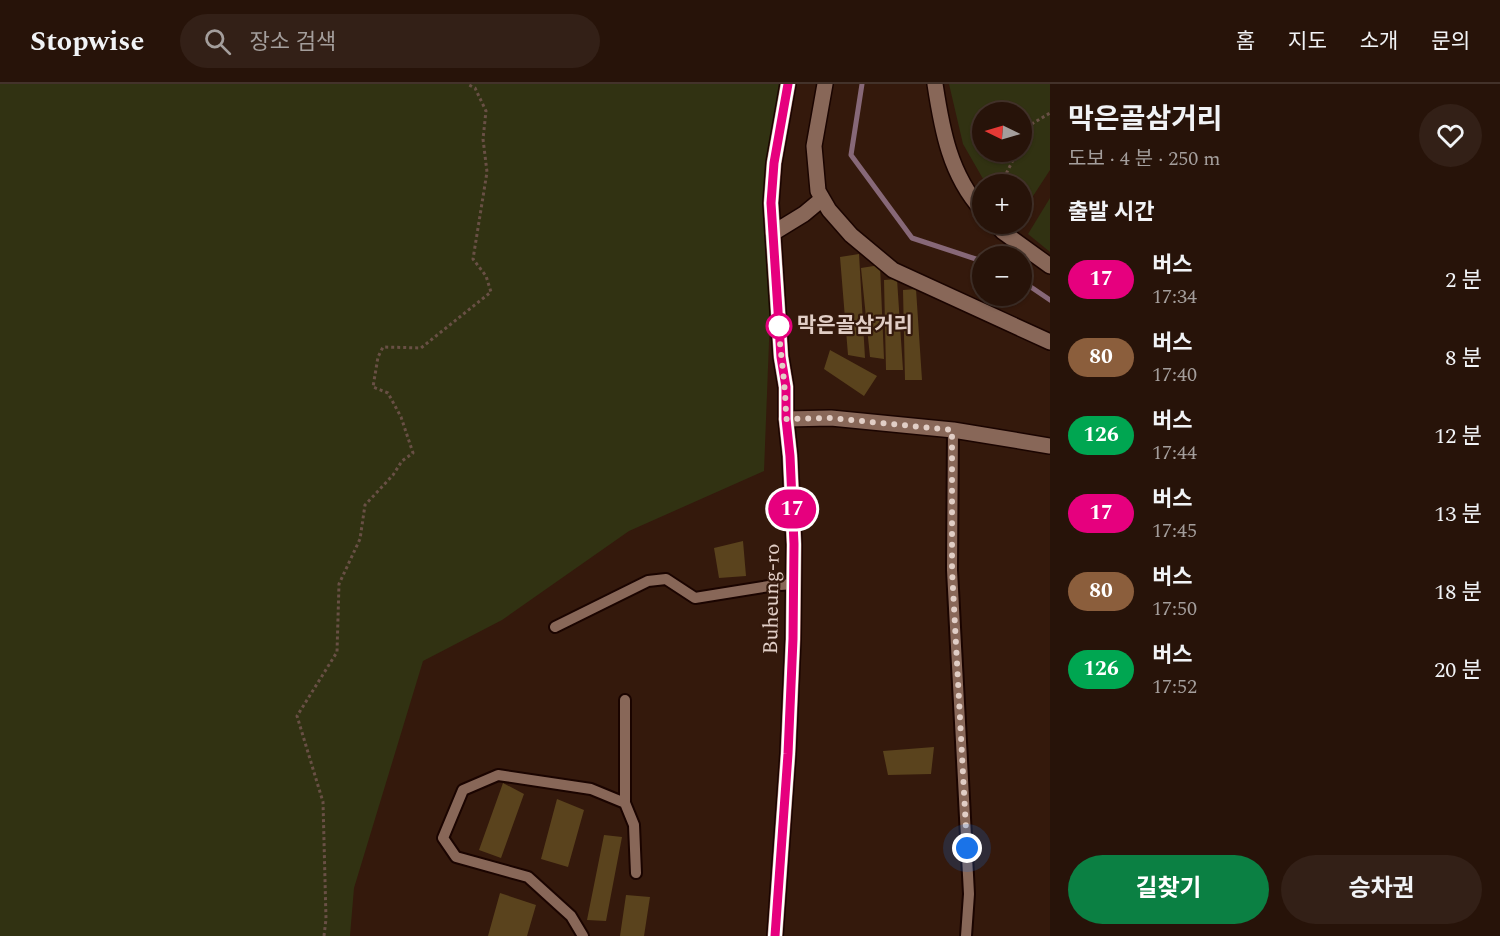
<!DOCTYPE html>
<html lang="ko">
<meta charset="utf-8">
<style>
:root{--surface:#271309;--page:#332017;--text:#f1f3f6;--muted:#a49e9c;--line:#43322a;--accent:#0b8043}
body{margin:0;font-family:Spectral,"Noto Sans KR",serif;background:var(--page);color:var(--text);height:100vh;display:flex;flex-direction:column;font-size:22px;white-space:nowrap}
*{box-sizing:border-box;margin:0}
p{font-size:20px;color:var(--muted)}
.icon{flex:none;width:33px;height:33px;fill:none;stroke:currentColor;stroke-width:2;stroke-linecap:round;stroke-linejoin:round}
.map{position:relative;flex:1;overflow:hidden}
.details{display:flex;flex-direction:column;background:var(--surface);width:450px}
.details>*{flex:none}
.badge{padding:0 12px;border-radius:20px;font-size:21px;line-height:39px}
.needle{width:39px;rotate:275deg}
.controls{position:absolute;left:972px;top:18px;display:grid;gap:12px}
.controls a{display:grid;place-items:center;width:60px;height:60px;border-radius:50%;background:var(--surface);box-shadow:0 2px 4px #0004,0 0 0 2px var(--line);font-size:30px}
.you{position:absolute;width:30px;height:30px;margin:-15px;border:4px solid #fff;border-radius:50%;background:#1a73e8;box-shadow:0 0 0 9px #1a73e833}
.map>.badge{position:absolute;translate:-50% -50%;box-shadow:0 0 0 3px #fff}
h2{padding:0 18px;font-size:22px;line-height:54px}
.round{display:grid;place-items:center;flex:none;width:63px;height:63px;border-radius:32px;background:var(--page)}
.summary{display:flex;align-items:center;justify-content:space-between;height:102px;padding:0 18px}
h1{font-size:28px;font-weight:700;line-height:45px}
.cta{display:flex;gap:12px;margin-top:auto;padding:12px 18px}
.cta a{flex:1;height:69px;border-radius:36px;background:var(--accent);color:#fff;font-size:24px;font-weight:700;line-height:69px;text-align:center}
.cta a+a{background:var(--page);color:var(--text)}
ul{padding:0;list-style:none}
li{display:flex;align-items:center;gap:18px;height:78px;padding:0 18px}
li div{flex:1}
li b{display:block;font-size:22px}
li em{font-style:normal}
li .badge{min-width:66px;font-weight:700;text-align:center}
header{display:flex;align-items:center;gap:36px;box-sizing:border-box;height:84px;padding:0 30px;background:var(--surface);border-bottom:2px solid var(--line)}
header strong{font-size:28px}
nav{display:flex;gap:33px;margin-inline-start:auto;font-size:21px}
.search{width:420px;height:54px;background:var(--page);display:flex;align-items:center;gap:15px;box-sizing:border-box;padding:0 21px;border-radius:33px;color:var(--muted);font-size:22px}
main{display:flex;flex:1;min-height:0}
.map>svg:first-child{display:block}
.green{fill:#313212;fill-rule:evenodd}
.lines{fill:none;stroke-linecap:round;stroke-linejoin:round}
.stream{stroke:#876878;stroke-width:5}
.building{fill:#5a431d}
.service-casing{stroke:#1a0400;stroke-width:14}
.minor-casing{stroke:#1a0400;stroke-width:18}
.tertiary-casing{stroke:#1a0400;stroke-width:18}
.secondary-casing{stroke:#1a0400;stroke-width:18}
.path{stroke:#695045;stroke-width:3;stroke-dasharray:3 3;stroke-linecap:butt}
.service{stroke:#886758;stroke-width:10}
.minor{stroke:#886758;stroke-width:15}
.tertiary{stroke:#886758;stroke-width:15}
.secondary{stroke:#aa756e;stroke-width:15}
.line-casing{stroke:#fff;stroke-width:14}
.line{stroke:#e6007e;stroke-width:9}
.walk{stroke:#e1cec6;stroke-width:6;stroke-dasharray:0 10.8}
.stop-dot{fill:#fff;stroke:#e6007e;stroke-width:3}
.labels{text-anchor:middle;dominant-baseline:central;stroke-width:4.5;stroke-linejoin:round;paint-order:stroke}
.stop-label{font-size:21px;font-weight:bold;fill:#e1cec6;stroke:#34190c;text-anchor:start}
.street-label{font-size:21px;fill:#e1cec6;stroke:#34190c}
</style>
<header>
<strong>Stopwise</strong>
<div class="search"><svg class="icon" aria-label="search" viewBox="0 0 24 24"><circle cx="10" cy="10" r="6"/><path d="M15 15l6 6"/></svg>장소 검색</div>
<nav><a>홈</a><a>지도</a><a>소개</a><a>문의</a></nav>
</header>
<main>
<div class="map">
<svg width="1050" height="852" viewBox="0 0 1050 852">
<rect width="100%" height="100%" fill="#34190c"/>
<path class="green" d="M0,0H779L764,387L629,447L502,536L423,577L354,804L350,852H0Z
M949,0H1050V86L1022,129V100H986L963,60ZM1022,28V68H982V28Z
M1050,114V168L1028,150Z"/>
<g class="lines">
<path class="stream" d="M862,0L851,71L912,154L982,177
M1022,197L1050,216"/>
</g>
<path class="building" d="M859,170L865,274L848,271L840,173Z
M880,181L884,275L870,273L861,184Z
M897,195L903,286H886L884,196Z
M916,205L922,296H905L903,206Z
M830,266L877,292L864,312L824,285Z
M743,457L746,492L719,494L714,464Z
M934,663L931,690L888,691L883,667Z
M503,699L524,710L501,774L479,766Z
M557,715L584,726L568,783L541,775Z
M604,751L622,753L606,837L587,836Z
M500,809L536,821L527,852H488Z
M626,811L650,813L644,852H620Z"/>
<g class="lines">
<defs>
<path id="service" d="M953,346L952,486L969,810L966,852
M555,543L648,497L666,495L695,514L769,502L792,500
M625,616V719
M583,852L571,832L528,793L456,773L443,754L463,706L498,691L591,705L625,719L634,741L636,789"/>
<path id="minor" d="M825,0L814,62L818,107L829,126L851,151L893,186L1050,258
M935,0C942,46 950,91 982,126
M996,140L1003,148L1050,182
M773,149L804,130L822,115"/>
<path id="tertiary" d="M786,335L831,334L953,346L1050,362"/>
<path id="secondary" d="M775,852L788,670L793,555L794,461L790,372L786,335V303L781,273L771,119L774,79L788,0"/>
</defs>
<use href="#service" class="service-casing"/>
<use href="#minor" class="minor-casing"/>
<use href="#tertiary" class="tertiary-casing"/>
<use href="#secondary" class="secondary-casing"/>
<path class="path" d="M1022,54L1025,44L1050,29
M1001,100L1017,68
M324,852L326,835L323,718L297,632L337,568L339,500L360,455L365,421L393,391L402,377L413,369L401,333L388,309L373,303L378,273L383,263L421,264L491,208L486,192L473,175L487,88L483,55L486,27L475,4L467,0"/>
<use href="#service" class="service"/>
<use href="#minor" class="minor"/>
<use href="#tertiary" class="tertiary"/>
<use href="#secondary" class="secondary"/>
</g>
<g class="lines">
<defs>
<path id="line" d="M775,852L788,670L793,555L794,460L790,372L786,335V303L781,273L771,119L774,79L788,0"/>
</defs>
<use href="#line" class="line-casing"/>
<use href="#line" class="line"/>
<path class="walk" d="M779,242L778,235C780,269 786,301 786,335L831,334L952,346V486L967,764"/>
</g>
<circle class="stop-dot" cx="779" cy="242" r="12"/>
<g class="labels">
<g class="stop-label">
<text x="797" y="242">막은골삼거리</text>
</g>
<g class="street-label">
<text transform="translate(772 515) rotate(-89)">Buheung-ro</text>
</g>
</g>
</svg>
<div class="controls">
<a><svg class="needle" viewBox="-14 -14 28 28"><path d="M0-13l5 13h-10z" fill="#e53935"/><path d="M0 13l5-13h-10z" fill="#a49e9c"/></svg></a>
<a>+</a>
<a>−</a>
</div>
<div class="you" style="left:967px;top:764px"></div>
<b class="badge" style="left:792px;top:425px;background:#e6007e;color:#fff">17</b>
</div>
<section class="details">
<div class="summary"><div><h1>막은골삼거리</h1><p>도보 · 4 분 · 250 m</p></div><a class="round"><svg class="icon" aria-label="heart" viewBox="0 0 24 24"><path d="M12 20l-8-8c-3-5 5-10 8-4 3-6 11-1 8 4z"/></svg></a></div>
<h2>출발 시간</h2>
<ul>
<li><span class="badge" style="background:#e6007e;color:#fff">17</span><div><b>버스</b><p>17:34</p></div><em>2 분</em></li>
<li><span class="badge" style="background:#8b5e3c;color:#fff">80</span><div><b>버스</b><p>17:40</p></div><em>8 분</em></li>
<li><span class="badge" style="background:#00a651;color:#fff">126</span><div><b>버스</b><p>17:44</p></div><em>12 분</em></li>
<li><span class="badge" style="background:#e6007e;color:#fff">17</span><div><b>버스</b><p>17:45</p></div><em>13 분</em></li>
<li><span class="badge" style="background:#8b5e3c;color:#fff">80</span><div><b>버스</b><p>17:50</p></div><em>18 분</em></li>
<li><span class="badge" style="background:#00a651;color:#fff">126</span><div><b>버스</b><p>17:52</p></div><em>20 분</em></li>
</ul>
<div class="cta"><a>길찾기</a><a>승차권</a></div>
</section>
</main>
